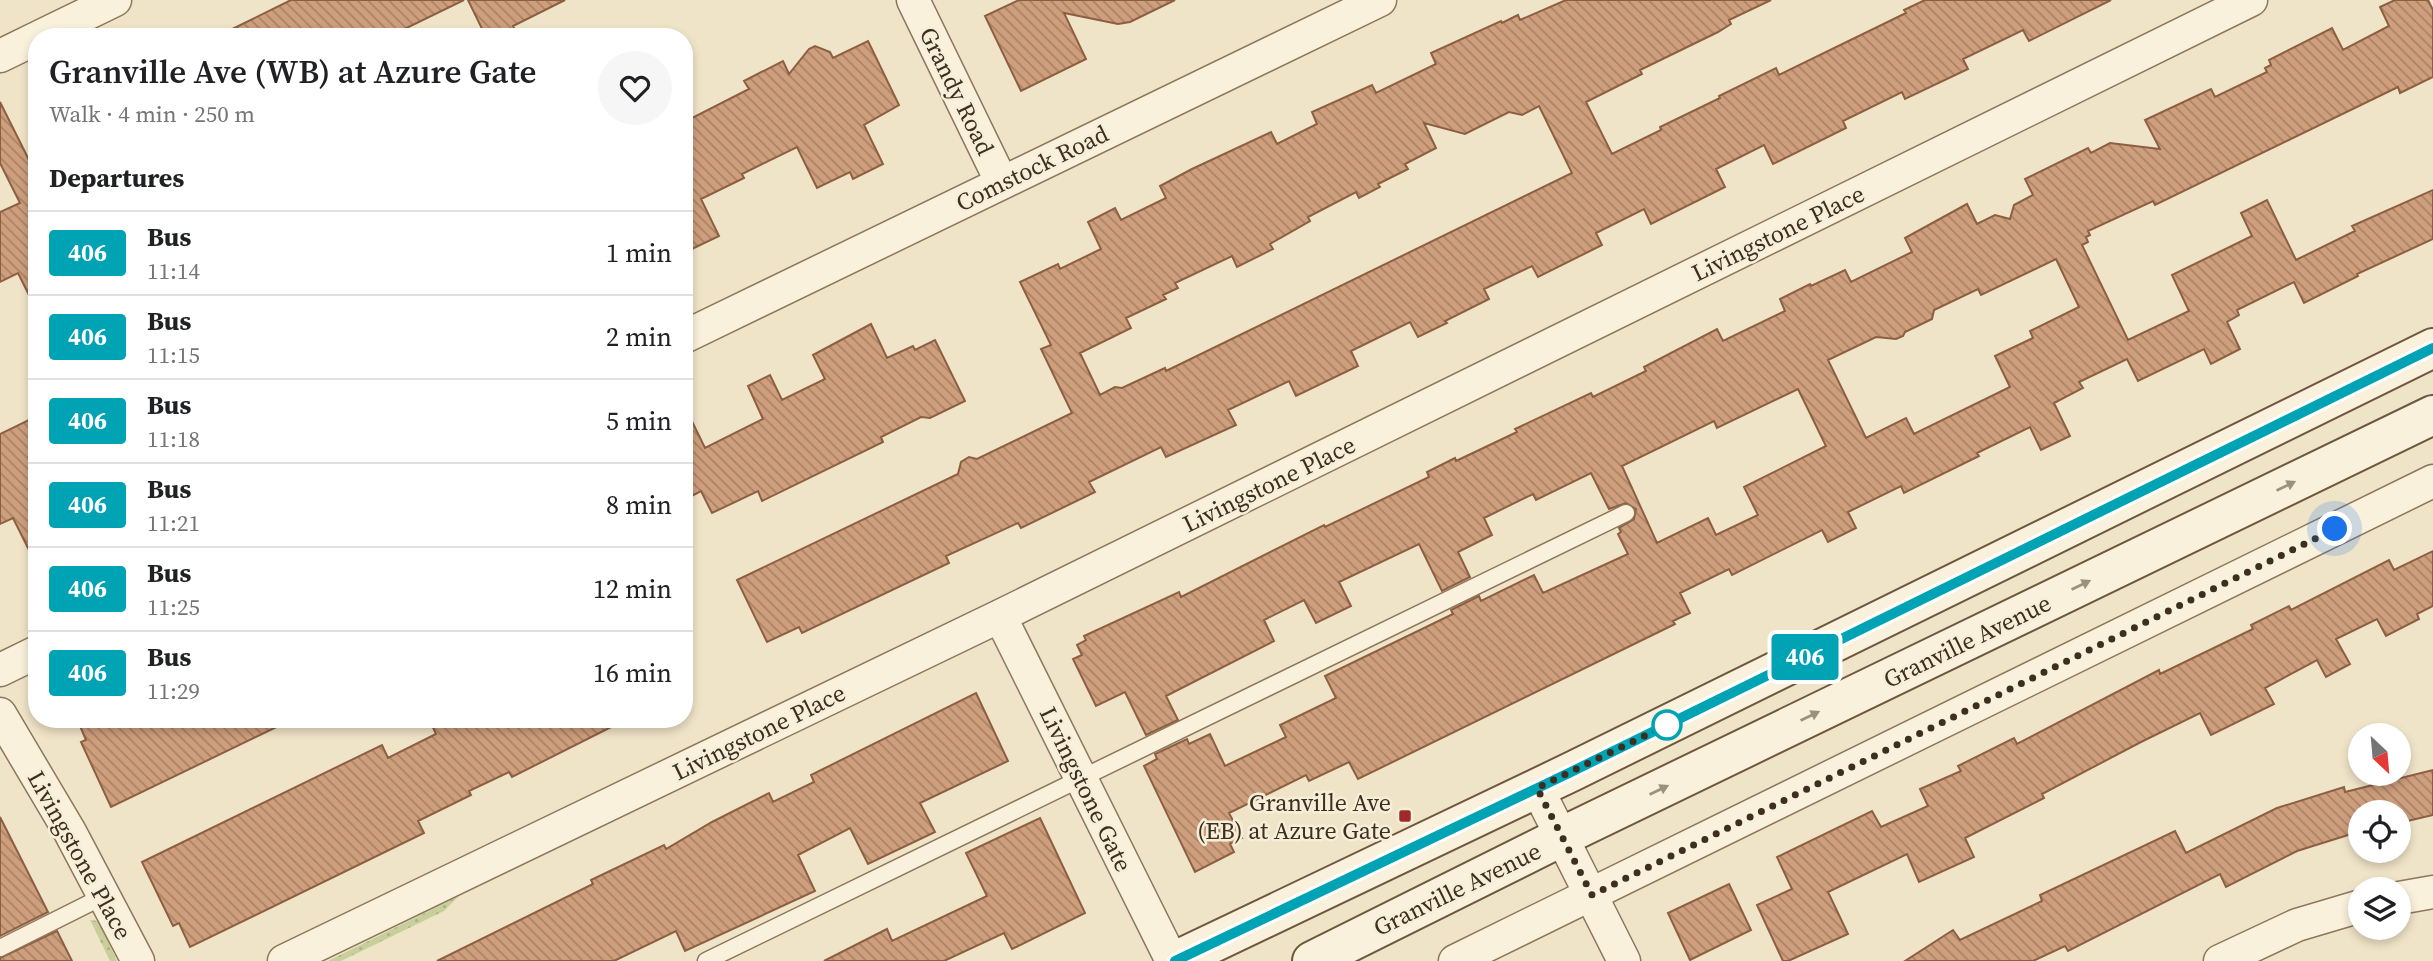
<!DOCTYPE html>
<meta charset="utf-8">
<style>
:root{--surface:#fff;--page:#f6f6f6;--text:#202124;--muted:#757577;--line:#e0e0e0}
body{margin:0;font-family:"Source Serif 4",serif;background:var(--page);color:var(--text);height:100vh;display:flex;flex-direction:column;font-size:26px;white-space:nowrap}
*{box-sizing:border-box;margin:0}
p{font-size:23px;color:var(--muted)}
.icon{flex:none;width:38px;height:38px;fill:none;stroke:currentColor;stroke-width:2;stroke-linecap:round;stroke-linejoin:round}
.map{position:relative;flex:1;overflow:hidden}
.panel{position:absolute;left:28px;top:28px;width:665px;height:700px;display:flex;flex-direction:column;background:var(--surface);border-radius:28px;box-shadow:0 4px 10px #0003}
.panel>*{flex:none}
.badge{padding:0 14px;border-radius:5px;font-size:24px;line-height:46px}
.needle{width:46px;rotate:154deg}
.controls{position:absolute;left:2348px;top:723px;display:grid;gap:14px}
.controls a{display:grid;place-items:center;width:63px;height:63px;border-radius:50%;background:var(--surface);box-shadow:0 4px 10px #0003;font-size:35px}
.you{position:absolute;width:35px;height:35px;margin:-18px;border:5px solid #fff;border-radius:50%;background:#1a73e8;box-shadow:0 0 0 10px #1a73e833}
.map>.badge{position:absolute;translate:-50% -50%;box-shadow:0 0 0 4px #fff}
h2{padding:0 21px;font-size:26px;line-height:63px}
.round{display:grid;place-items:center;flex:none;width:74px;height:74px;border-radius:37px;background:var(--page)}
.overview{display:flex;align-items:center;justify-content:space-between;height:119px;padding:0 21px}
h1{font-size:33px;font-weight:600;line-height:52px}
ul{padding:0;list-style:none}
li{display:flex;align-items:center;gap:21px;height:84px;padding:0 21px;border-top:2px solid var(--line)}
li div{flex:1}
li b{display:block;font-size:26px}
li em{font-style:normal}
li .badge{min-width:77px;font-weight:700;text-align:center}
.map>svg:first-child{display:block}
.grass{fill:url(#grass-dots)}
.building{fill:url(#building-back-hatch);stroke:#8d5f41;stroke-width:2;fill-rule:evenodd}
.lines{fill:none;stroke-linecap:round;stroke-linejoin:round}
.lane-casing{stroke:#8d765c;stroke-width:19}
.street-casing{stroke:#8d765c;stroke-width:35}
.secondary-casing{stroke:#6f573f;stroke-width:42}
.lane{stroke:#faf1dc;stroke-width:16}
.street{stroke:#faf1dc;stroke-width:32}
.secondary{stroke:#faf1dc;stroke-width:38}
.oneway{fill:#9c907e}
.line-casing{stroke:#fff;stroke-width:16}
.line{stroke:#00a3b4;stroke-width:10}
.walk{stroke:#3d2e20;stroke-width:7;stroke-dasharray:0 12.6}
.stop-dot{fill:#fff;stroke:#00a3b4;stroke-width:3.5}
.poi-dot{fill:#9e2a2b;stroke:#f7eed8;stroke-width:2.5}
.labels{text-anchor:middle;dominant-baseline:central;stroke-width:5;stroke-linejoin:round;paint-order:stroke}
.street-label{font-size:24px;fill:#3d2e20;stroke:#f7eed8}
.poi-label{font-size:24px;fill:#3d2e20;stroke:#f7eed8;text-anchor:end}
</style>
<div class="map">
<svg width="2433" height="961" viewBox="0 0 2433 961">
<defs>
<pattern id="grass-dots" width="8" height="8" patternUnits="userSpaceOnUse" patternTransform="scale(1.75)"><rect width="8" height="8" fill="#c9cf9b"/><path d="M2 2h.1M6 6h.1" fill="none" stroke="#aeb285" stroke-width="1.8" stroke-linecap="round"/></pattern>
<pattern id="building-back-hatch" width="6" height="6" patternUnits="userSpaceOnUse" patternTransform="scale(1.75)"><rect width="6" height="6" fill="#cf9f7d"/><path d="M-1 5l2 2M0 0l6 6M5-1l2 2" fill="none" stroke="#a98266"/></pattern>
</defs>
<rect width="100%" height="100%" fill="#f0e4c8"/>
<path class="grass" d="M459,896L444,911L341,961H328Z
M90,920L99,921L117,961H110Z"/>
<path class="building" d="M291,0H464L388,37H216Z
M468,0H565L513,26L518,37H486Z
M1019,0H1175L1130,22L1118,24L1064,13L1086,59L1021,91L985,16Z
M1566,0H1771L1729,20L1731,24L1718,32L1640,70L1642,74L1586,102L1612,154L1661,130L1660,127L1720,98L1719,96L1776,68L1779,75L1906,13L1904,10L1925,0H2111L2029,41L2023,30L1963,59L1968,69L1905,99L1902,92L1843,121L1846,128L1773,164L1764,145L1716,169L1725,187L1651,224L1644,209L1596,233L1602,245L1538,277L1532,266L1484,289L1489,299L1445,321L1447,323L1418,337L1410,322L1351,351L1358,366L1296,396L1289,381L1228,410L1236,425L1166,457L1161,447L1089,482L1095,492L1021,528L1018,523L946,556L949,563L802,633L799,627L767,642L737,580L958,474L961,462L969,457L977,459L1072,413L1041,349L1051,345L1020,282L1058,264L1060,269L1101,249L1088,222L1115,208L1121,220L1166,198L1160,186L1192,169L1271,132L1277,144L1317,124L1312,112L1372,85L1376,93L1436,64L1431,53L1501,21L1502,23L1518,15L1520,20ZM1539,106L1572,173L1166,371L1165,368L1122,388L1115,387L1100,395L1080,353L1131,328L1126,318L1166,299L1163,295L1178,288L1175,283L1232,256L1237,267L1273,249L1270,244L1310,221L1308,217L1356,192L1359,198L1380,187L1378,184L1408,169L1405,164L1436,148L1424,123L1465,134L1509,112L1522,115Z
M2395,0H2428L2433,10V77L2400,93L2398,87L2155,205L2153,201L2088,231L2090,235L2086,237L2088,242L2082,245L2128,340L2189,311L2172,275L2252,236L2241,213L2267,200L2296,260L2355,231L2352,226L2433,190V239L2357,274L2358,276L2304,303L2294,282L2237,310L2239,315L2227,322L2240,349L2211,364L2204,349L2138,381L2127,359L2079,382L2083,388L2054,403L2070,436L2041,450L2030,427L1977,453L1979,456L1904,493L1901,486L1848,512L1856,528L1828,542L1822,530L1732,575L1729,569L1680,593L1690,613L1673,621L1675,624L1358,779L1349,762L1309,781L1306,775L1229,813L1242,838L1230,844L1234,852L1195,872L1144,766L1157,759L1155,754L1187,739L1189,744L1210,734L1225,766L1286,737L1280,725L1336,698L1325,676L1453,614L1451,610L1479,596L1481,601L1534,575L1543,593L1628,554L1618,534L1621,532L1619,528L1634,519L1636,509L1626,503L1609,509L1591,473L1536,500L1533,494L1484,518L1492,535L1458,552L1470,577L1442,591L1419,544L1339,582L1351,606L1316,623L1304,600L1264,620L1274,641L1166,696L1178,720L1146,735L1125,692L1096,706L1073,659L1082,655L1077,645L1086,640L1084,636L1179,592L1181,597L1324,525L1325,527L1429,477L1427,472L1455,458L1456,461L1517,432L1515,429L1591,393L1593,397L1646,371L1644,367L1717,329L1723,341L1785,311L1780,299L1810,284L1811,286L1845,270L1851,282L1912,252L1905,238L1967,204L1977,224L1995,215L2010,219L2014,205L2033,195L2025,179L2088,148L2091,153L2110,143L2160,149L2145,120L2211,89L2215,97L2267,72L2265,68L2271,65L2269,60L2332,28L2343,50L2389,26L2380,7ZM2056,259L2079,307L2030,331L2033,338L1995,356L2010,387L1914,434L1906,418L1866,438L1828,360L1876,337L1896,339L1903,336L1905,332L1932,319L1934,310L1978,289L1981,295ZM1798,389L1826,446L1744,487L1758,515L1716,535L1708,518L1657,543L1622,466L1714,421L1717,428Z
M868,41L899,105L864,125L883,164L853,179L850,172L817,188L797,147L742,174L744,178L701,199L719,236L690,250L684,238V122L749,89L744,81L783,61L789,74L809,49L815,46L830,52L833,58Z
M0,102L37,176V311L18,273L0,282V212L20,203L0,163Z
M871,324L887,358L913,346L915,350L935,340L965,401L930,418L921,417L881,437L883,442L762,501L758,491L712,513L701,491L684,500V405L705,448L763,419L748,386L770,375L782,400L825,379L813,355Z
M37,416V566L13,518L0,524V434Z
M2433,551V606L2417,614L2419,619L2386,636L2377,619L2336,639L2350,664L2326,677L2317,660L2265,688L2274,704L2211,735L2200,713L2141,742L2042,794L2044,798L1965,838L1974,857L1919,882L1907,854L1828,892L1848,934L1788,961H1783L1757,905L1792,889L1777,857L1872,811L1881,827L1928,806L1920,789L1961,771L1958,766L2014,738L2017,744L2159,670L2160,674L2253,629L2251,625L2289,606L2291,610L2389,560L2394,570Z
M976,693L1008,761L920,803L935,832L868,864L850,828L798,855L815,891L685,951L676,931L614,961H437L593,884L591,880L664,845L666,849L712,822L769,793L773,802L814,782L811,775Z
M77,719H293L111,807L81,742L86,740Z
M429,719H627L512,777L509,772L469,791L471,795L418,821L424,833L190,947L179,923L173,926L142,862L382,745L388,758L436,734Z
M2433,770V815L2399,823V812H2361V831L2297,851L2226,887L2220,874L2068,951L2065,946L2033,961H1905L1953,930L1960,940L2042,901L2040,895L2175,831L2186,853L2277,808L2344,787L2345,792Z
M0,817L48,912L0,936Z
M1040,818L1085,913L1012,949L1004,933L944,961H824L887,929L892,941L987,896L966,853Z
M1729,884L1751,930L1690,960L1668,913Z
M57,931L72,961H0V958Z"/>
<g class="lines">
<defs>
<path id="lane" d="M0,948L104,896
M706,961L1626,513"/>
<path id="street" d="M913,0L1002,183
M39,37L115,0
M0,56L37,38
M684,337L1380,0
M1000,616L1172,961
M0,670L37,652
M0,714L70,832L138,961
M1537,788L1624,961
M2399,898L2433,892
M284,961L1000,616L2251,0
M1455,961L2433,481
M2220,961L2297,925L2361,906"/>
<path id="secondary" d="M1175,961L1571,772L2433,348
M1312,961L1563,836L2433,415"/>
</defs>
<use href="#lane" class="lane-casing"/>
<use href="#street" class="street-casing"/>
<use href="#secondary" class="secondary-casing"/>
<use href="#lane" class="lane"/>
<use href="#street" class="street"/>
<use href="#secondary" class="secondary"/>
</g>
<defs><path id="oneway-solid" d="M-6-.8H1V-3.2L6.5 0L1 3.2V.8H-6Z" transform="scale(1.75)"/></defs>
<g class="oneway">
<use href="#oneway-solid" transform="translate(2286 486) rotate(-26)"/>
<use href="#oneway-solid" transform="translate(2081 585) rotate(-26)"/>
<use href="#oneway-solid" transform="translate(1810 716) rotate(-26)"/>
<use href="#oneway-solid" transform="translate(1659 790) rotate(-26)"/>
</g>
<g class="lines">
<defs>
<path id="line" d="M1175,961L1571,772L2433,348"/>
</defs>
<use href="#line" class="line-casing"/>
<use href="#line" class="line"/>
<path class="walk" d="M1667,725L1537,788L1592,895L2335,529"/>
</g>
<circle class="stop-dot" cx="1667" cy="725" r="14"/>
<rect class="poi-dot" x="1398" y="809" width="14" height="14" rx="3.5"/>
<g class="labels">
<g class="street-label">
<text transform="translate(957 91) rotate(64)">Grandy Road</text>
<text transform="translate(1032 168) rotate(-26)">Comstock Road</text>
<text transform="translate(1778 233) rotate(-26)">Livingstone Place</text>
<text transform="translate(1269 484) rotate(-26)">Livingstone Place</text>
<text transform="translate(1967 641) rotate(-26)">Granville Avenue</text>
<text transform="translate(759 732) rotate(-26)">Livingstone Place</text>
<text transform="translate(1086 789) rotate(64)">Livingstone Gate</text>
<text transform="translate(80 855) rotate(61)">Livingstone Place</text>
<text transform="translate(1457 889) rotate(-26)">Granville Avenue</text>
</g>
<g class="poi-label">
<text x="1391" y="802">Granville Ave<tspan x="1391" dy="28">(EB) at Azure Gate</tspan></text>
</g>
</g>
</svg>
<div class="controls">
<a><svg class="needle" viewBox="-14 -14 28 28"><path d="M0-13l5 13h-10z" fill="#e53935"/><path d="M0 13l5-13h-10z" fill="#757577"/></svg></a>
<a><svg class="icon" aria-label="locate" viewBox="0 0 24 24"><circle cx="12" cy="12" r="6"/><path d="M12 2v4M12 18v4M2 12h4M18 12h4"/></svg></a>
<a><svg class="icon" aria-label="layers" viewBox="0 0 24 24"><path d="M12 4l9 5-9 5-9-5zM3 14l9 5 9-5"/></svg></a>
</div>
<div class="you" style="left:2335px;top:529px"></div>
<b class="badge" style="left:1805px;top:657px;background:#00a3b4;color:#fff">406</b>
<section class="panel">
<div class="overview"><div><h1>Granville Ave (WB) at Azure Gate</h1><p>Walk · 4 min · 250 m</p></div><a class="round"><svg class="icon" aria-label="heart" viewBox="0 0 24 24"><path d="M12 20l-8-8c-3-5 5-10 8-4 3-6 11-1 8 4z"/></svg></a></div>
<h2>Departures</h2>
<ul>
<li><span class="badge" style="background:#00a3b4;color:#fff">406</span><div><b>Bus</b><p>11:14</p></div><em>1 min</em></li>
<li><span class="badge" style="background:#00a3b4;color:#fff">406</span><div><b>Bus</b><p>11:15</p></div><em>2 min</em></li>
<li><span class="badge" style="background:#00a3b4;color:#fff">406</span><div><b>Bus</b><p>11:18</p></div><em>5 min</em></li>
<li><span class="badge" style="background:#00a3b4;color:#fff">406</span><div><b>Bus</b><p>11:21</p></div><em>8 min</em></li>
<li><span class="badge" style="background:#00a3b4;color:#fff">406</span><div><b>Bus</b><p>11:25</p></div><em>12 min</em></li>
<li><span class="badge" style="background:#00a3b4;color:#fff">406</span><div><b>Bus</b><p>11:29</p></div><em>16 min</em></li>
</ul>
</section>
</div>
